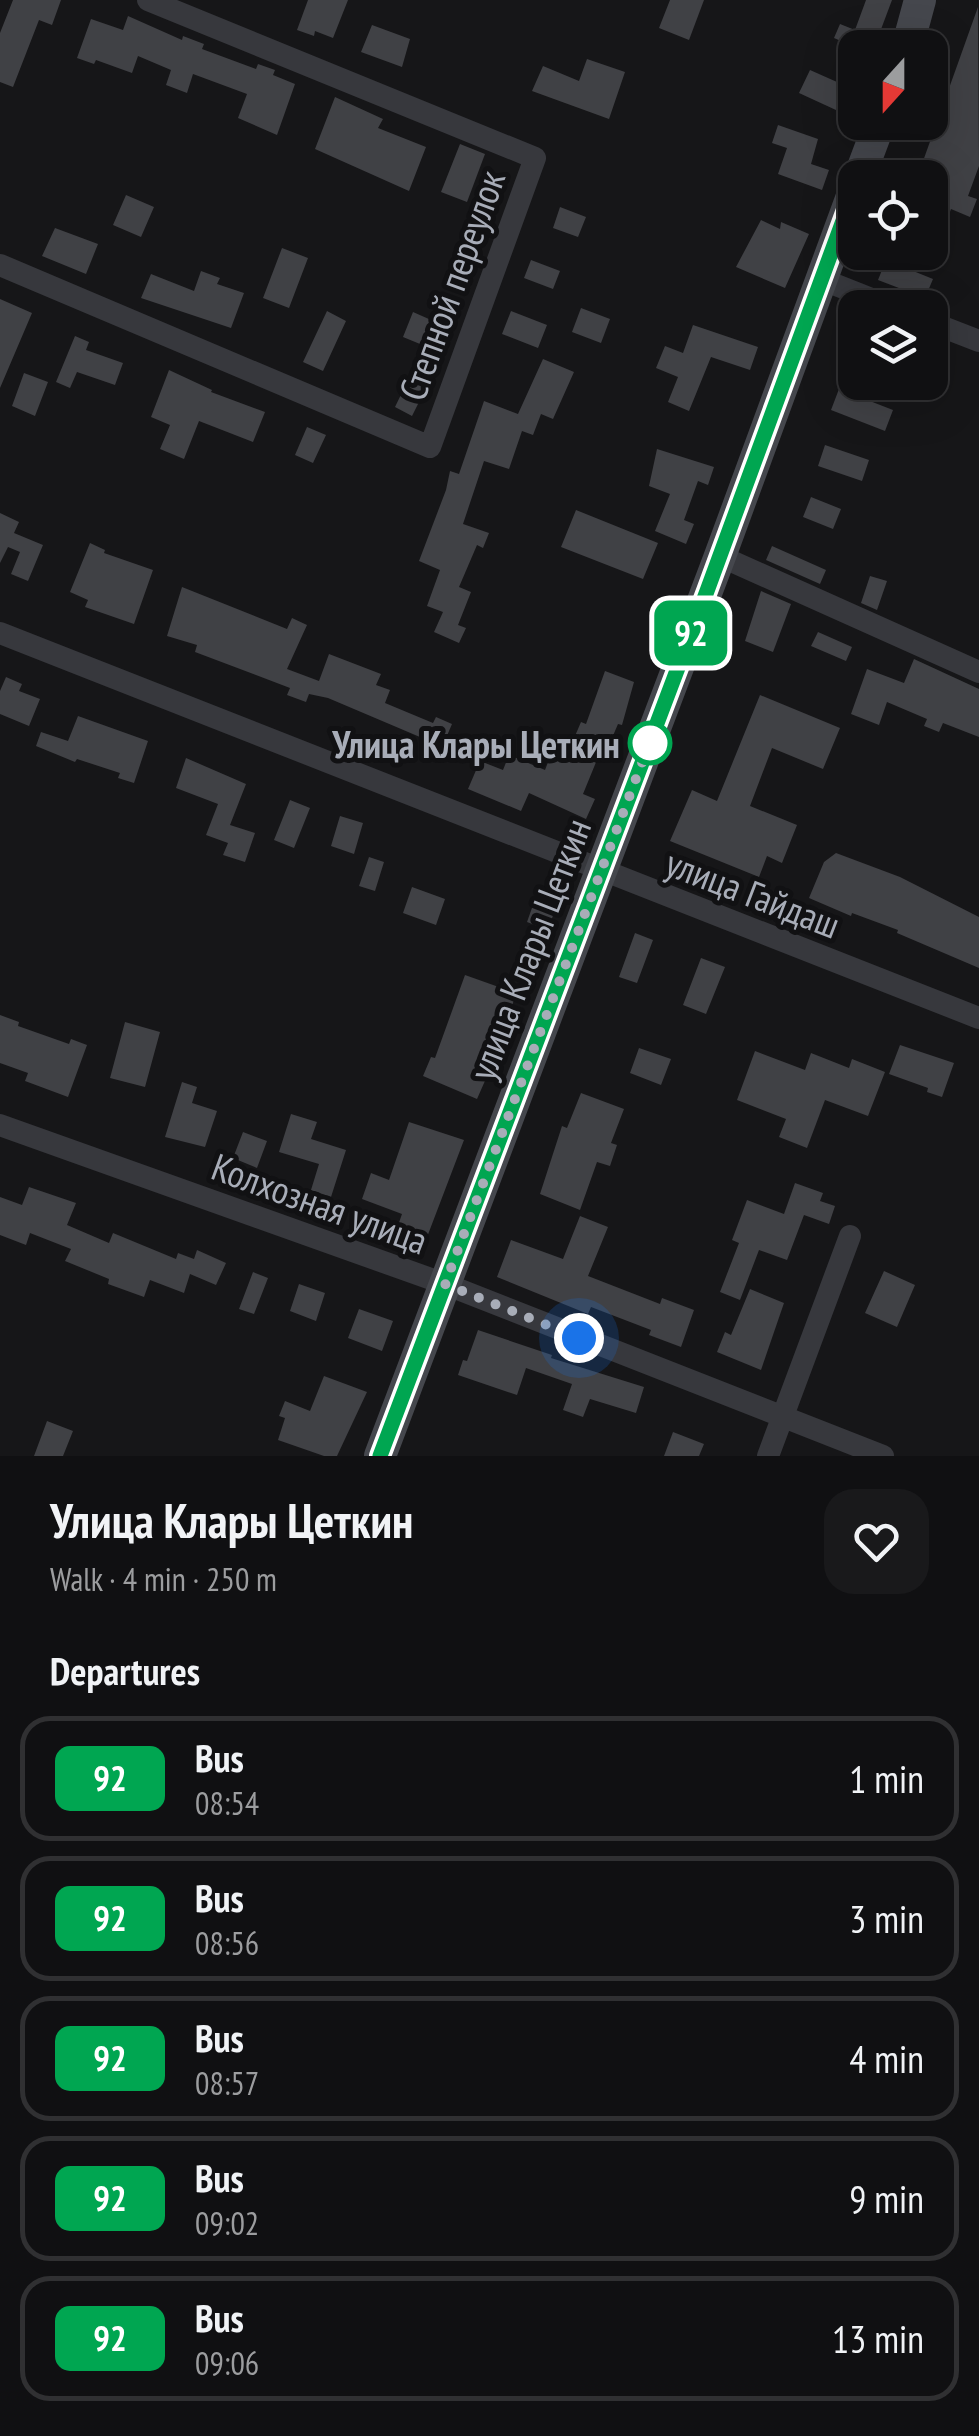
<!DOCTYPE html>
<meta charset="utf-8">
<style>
:root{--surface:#101012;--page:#19191b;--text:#f1f3f6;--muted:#9c9d9f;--line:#303032}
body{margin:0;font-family:"PT Sans Narrow",sans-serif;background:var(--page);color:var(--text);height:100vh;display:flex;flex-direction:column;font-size:38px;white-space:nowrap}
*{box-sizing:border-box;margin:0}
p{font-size:32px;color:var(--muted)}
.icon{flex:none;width:55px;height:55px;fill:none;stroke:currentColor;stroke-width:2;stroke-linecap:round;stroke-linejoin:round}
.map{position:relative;height:1456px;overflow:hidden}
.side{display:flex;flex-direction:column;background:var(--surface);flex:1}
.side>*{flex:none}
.badge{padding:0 20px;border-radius:15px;font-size:35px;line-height:65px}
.needle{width:65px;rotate:201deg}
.buttons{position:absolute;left:838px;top:30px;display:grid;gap:20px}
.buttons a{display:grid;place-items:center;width:110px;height:110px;border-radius:20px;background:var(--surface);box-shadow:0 10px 40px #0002,0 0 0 2px var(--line);font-size:50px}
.you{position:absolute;width:50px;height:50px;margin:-25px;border:8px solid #fff;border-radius:50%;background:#1a73e8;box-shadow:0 0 0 15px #1a73e833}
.map>.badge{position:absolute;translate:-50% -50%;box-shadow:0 0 0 5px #fff}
h2{padding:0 50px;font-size:38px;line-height:90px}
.round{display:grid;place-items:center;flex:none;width:105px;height:105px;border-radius:30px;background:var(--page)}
.head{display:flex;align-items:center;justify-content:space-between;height:170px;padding:0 50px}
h1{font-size:48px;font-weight:700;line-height:75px}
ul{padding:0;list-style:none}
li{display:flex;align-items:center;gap:30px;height:125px;margin:0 20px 15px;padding:0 30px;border:5px solid var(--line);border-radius:30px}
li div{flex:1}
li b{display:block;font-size:38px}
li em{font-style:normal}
li .badge{min-width:110px;font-weight:700;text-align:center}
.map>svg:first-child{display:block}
.building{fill:#404145}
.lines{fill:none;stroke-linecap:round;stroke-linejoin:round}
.minor{stroke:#37383d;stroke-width:22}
.secondary{stroke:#45474d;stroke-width:32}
.line-casing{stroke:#fff;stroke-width:22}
.line{stroke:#00a651;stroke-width:15}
.walk{stroke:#a8adb8;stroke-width:10;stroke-dasharray:0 18}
.stop-dot{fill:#fff;stroke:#00a651;stroke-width:5}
.labels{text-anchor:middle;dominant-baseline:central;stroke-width:10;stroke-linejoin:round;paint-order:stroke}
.street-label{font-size:38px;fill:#a8adb8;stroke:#111113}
.stop-label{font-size:38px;font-weight:bold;fill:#a8adb8;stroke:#111113;text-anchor:end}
</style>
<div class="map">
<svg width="979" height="1456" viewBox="0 0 979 1456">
<rect width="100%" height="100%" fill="#161618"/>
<path class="building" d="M13,0H61L52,25L39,20L13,87L0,82V33Z
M308,0H348L333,38L315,31L314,36L297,30Z
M670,0H704L689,40L659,28Z
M866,0H892L874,48H857L834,38L840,24L855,30Z
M978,7L979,166L968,196L977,199L970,217L951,209L932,262L930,178H917Z
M128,16L182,40L183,36L204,44L202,49L256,69L258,64L275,70L273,75L295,84L277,135L238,118L247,94L193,74L187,93L166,85L171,70L138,56L132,73L96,60L94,64L77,58L91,19L123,30Z
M372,25L410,39L402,67L361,52Z
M587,59L625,72L609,119L532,91L543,66L579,81Z
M810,70L855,90V103L849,116L799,93Z
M335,97L383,119L378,128L426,147L409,191L315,149Z
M778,125L818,139L811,164L829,170L822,190L778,174L787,148L772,143Z
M460,144L485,154L467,202L441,192Z
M126,195L154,207L141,237L113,225Z
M560,207L586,217L578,237L553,228Z
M761,220L780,229L781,222L809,234L785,288L736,267Z
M55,228L98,244L86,274L42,256Z
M282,248L308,258L289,308L263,298Z
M531,260L560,271L553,289L524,278Z
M886,260L933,279L925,298L878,280Z
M201,271L220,278L217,284L244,293L231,328L141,298L151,274L194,291Z
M0,299L32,313L0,388Z
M581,308L610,319L601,343L572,332Z
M327,311L346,321L323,371L303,362Z
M511,311L547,325L538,348L502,334Z
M413,312L447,327L437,351L403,337Z
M693,325L758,347L750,370L711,357L689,411L668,402L678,377L656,368L665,346L683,353Z
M75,336L89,342L86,350L123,363L115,385L77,372L70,388L56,382Z
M543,359L574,372L553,419L541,414L533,435L522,431L509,469L484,461L463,524L489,533L483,548L477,545L459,587L471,592L458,625L466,628L459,643L434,632L443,612L427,606L440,570L419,561L446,490L450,471L459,474L484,401L518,414Z
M169,370L212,390L211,392L265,412L253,442L199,421L184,459L160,449L170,425L151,417Z
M24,373L48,382L35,416L12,406Z
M409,378L427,386L412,416L395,407Z
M839,389L893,410L885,431L831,410Z
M307,427L326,435L313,463L295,455Z
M825,445L869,460L862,481L818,466Z
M657,449L714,467L708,485L698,481L684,520L694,524L686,544L655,531L670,494L649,486Z
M811,497L841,509L833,529L803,517Z
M576,510L658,543L643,579L561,547Z
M0,513L19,522L14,533L43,545L28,581L11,574L20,552L8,547L0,563Z
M90,543L105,550L104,553L153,570L134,624L85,607L88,600L70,592Z
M772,546L826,570L820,584L766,560Z
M870,576L887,581L877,610L861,603Z
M182,587L287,629L292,618L307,625L287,669L319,681L329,654L381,674L376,685L390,690L385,703L433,723L436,717L452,724L440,752L425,745L427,740L328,698L309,694L306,702L287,695L290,688L195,652L197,645L167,636Z
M761,591L791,604L773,652L745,641Z
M818,632L852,647L846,661L811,646Z
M914,659L979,689V737L943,723L939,732L924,726L927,719L887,702L879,725L851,714L867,669L904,683Z
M605,671L634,682L622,725L618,724L606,752L601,750L583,794L595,799L586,819L529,793L521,811L468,789L480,761L503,770L509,755L545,770L555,744L569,750L581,722L586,724Z
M6,677L22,684L19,691L40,699L29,726L0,714V691Z
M760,695L840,728L823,769L772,748L750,806L797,825L782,863L767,856L759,877L670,841L692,790L717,801Z
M78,716L148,741L134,783L118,778L120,773L77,759L75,762L36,746L41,732L68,741Z
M186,758L246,784L230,825L255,833L245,862L223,855L228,843L206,835L218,804L176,788Z
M290,800L310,808L294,848L274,840Z
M340,816L363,823L354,854L331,846Z
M836,853L900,877L979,917V968L897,933L898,930L852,913L851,916L809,898L824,862Z
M369,857L384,862L375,891L359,886Z
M412,887L445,899L436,925L403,913Z
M538,891L559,898L548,930L527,922Z
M635,933L653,940L637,983L619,977Z
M701,958L725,967L706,1014L683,1005Z
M465,975L516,993L499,1049L477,1099L423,1076L431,1057L435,1058Z
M0,1015L19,1022L18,1026L69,1044L71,1039L87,1045L68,1097L25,1081L28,1073L0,1063Z
M125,1022L160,1032L145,1087L110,1078Z
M900,1045L954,1063L942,1097L927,1092L928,1088L889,1074Z
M639,1048L671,1059L661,1085L630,1073Z
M755,1051L805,1070L811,1053L849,1068L852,1059L885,1072L868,1116L825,1100L807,1148L779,1137L786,1119L737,1100Z
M182,1082L197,1087L192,1103L217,1111L205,1147L165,1137Z
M581,1093L624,1109L611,1143L617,1145L610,1166L597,1162L580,1210L540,1194L562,1126L567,1128Z
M291,1114L317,1122L311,1139L346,1150L331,1197L311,1190L319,1164L279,1152Z
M409,1122L464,1140L424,1245L395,1234L402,1214L362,1199L371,1173L389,1180Z
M243,1132L267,1141L257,1168L233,1158Z
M795,1183L823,1193L820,1201L835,1206L829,1224L804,1215L787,1260L759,1250L740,1300L720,1292L739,1243L732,1240L747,1200L784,1214Z
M29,1187L76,1203L67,1225L109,1243L113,1233L176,1259L178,1253L194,1259L197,1250L226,1263L216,1285L190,1274L184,1293L150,1280L144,1297L108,1284L109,1279L65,1261L71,1249L30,1233L26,1245L0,1235V1197L22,1205Z
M580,1216L608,1227L588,1276L660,1304L662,1298L694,1310L681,1347L649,1335L651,1330L591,1307L588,1314L497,1277L511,1240L563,1259Z
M884,1271L915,1285L897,1327L865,1313Z
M253,1272L268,1278L254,1314L239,1309Z
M299,1284L325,1293L316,1321L290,1311Z
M750,1289L784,1303L761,1370L717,1352L725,1332L731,1335Z
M359,1309L393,1321L382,1351L348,1338Z
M478,1330L552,1355L551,1358L644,1387L636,1413L590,1399L583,1417L563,1410L572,1384L526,1368L517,1395L458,1375L463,1360L467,1361Z
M324,1376L367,1392L337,1456H324L278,1440L285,1418L279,1416L285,1401L310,1411Z
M47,1421L73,1431L63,1456H34Z
M673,1432L704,1444L699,1456H664Z"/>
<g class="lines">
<path class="minor" d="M0,265L430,447L535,158L148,0
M821,279L894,308
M930,322L979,341
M720,556L979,672
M0,633L979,1018
M0,1125L445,1284L883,1456
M768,1456L850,1236"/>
<path class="secondary" d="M907,48L920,0
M859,178L880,122
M380,1456L720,556L855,188"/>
</g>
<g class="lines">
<defs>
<path id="line" d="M380,1456L707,591L855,188"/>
</defs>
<use href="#line" class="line-casing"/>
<use href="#line" class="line"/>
<path class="walk" d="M579,1338L445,1284L654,731L650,743"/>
</g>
<circle class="stop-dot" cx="650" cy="743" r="20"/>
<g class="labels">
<g class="street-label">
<text transform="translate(451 285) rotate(-70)">Степной переулок</text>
<text transform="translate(753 893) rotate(21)">улица Гайдаш</text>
<text transform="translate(529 949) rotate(-69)">улица Клары Цеткин</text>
<text transform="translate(320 1203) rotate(20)">Колхозная улица</text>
</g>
<g class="stop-label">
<text x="620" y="743">Улица Клары Цеткин</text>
</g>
</g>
</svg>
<div class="buttons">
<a><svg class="needle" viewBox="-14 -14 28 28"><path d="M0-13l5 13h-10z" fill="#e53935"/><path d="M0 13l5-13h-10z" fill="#9c9d9f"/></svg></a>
<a><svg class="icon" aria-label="locate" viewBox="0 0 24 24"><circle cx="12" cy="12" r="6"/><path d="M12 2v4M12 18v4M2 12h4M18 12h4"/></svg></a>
<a><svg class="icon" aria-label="layers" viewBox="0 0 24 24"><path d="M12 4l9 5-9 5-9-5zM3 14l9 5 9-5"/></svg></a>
</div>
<div class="you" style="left:579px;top:1338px"></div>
<b class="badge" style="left:691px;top:633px;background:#00a651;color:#fff">92</b>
</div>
<section class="side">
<div class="head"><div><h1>Улица Клары Цеткин</h1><p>Walk · 4 min · 250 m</p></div><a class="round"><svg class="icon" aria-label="heart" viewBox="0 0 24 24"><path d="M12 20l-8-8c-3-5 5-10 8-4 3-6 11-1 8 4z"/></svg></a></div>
<h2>Departures</h2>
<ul>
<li><span class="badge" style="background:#00a651;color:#fff">92</span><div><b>Bus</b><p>08:54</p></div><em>1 min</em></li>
<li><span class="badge" style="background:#00a651;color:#fff">92</span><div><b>Bus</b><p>08:56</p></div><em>3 min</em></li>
<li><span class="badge" style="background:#00a651;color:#fff">92</span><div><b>Bus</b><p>08:57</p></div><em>4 min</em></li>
<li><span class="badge" style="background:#00a651;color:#fff">92</span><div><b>Bus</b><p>09:02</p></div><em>9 min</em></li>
<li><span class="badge" style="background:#00a651;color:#fff">92</span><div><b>Bus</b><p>09:06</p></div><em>13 min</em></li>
</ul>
</section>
